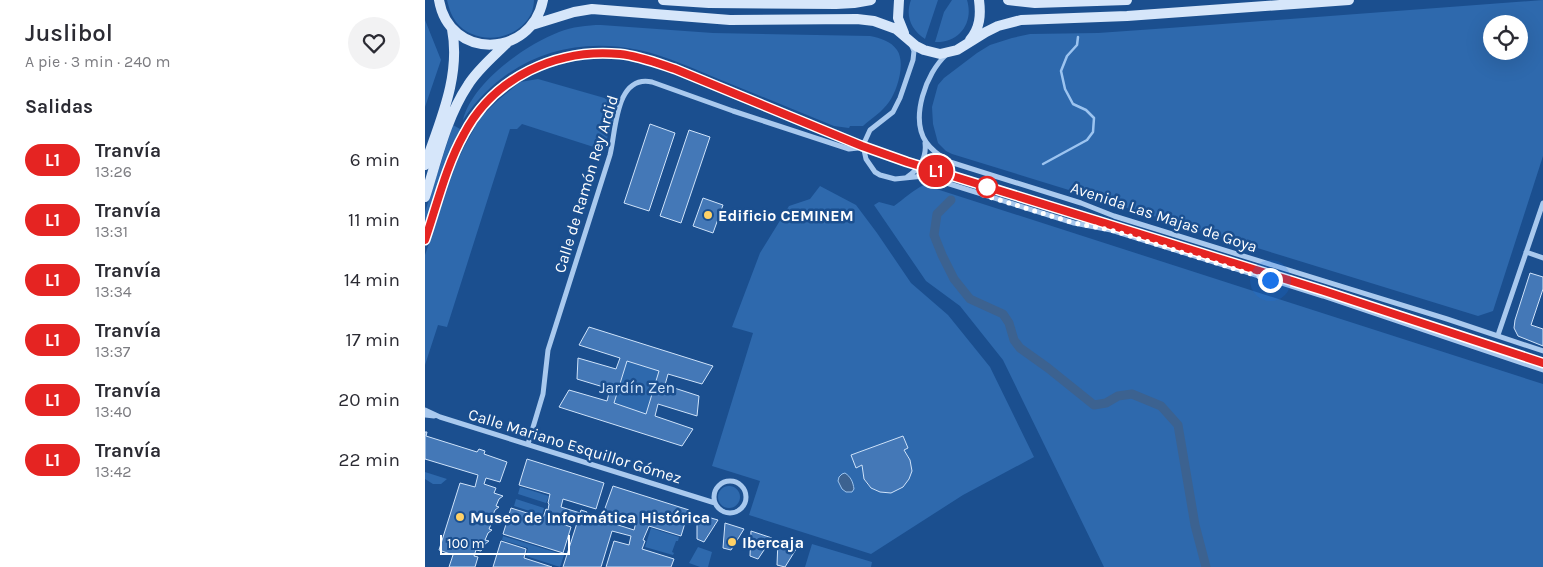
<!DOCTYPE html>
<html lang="es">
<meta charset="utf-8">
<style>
:root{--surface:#fff;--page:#f2f2f3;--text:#2b2b33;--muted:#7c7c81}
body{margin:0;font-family:Karla,sans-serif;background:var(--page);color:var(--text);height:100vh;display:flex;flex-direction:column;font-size:19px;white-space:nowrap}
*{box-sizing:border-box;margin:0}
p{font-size:16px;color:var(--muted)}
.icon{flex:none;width:28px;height:28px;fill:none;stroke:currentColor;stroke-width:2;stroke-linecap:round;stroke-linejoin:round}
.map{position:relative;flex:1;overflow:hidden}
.side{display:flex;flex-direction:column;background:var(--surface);width:425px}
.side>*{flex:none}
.badge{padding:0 10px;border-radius:16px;font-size:18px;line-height:32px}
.tools{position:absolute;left:1058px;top:15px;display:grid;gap:10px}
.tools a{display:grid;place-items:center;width:45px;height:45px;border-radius:50%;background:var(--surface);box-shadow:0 5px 20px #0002;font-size:25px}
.scale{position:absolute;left:15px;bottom:12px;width:130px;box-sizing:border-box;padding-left:5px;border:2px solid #fff;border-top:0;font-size:14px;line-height:18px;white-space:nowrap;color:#fff;-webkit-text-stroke:4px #1b4f8f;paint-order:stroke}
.you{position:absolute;width:25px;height:25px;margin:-12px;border:4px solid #fff;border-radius:50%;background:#1a73e8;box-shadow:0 0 0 8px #1a73e833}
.map>.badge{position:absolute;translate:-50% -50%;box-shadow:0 0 0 2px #fff}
h2{padding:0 25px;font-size:19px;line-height:45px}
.round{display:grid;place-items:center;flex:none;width:52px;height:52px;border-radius:26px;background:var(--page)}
.summary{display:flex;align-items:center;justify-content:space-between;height:85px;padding:0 25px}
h1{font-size:24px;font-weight:600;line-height:38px}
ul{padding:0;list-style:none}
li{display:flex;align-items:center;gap:15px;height:60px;padding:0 25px}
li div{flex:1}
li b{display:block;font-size:19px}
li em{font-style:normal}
li .badge{min-width:55px;font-weight:700;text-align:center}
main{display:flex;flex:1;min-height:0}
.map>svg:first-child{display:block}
.green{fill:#2e69ad;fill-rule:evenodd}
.water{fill:#3c6290;stroke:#9cc4f0}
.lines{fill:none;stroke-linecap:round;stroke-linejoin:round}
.stream{stroke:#9cc4f0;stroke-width:2.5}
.canal{stroke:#3c6290;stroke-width:9}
.building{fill:#4478b7;stroke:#cfe3fa;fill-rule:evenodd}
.minor{stroke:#a9c9ee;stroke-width:5}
.secondary{stroke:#d6e6fa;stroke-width:10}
.tram{stroke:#fff;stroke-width:1}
.line-casing{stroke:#fff;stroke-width:11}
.line{stroke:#e52422;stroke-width:8}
.walk{stroke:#fff;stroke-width:5;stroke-dasharray:0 9}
.stop-dot{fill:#fff;stroke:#e52422;stroke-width:2.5}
.poi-dot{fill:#ffd166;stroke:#1b4f8f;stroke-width:2}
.labels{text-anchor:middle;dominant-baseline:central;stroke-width:5;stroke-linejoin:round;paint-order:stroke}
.street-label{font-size:16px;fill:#fff;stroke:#1b4f8f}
.poi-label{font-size:16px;font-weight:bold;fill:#fff;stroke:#1b4f8f;text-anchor:start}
.park-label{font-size:16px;fill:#cfe3fa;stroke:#1b4f8f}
</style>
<main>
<section class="side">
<div class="summary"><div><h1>Juslibol</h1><p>A pie · 3 min · 240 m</p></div><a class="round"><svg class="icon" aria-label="heart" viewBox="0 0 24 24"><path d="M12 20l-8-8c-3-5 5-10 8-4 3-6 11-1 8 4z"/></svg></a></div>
<h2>Salidas</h2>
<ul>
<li><span class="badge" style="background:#e52422;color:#fff">L1</span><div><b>Tranvía</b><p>13:26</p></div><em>6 min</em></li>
<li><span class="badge" style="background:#e52422;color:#fff">L1</span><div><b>Tranvía</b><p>13:31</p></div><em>11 min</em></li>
<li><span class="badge" style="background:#e52422;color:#fff">L1</span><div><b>Tranvía</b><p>13:34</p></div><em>14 min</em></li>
<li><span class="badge" style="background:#e52422;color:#fff">L1</span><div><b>Tranvía</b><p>13:37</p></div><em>17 min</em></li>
<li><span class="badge" style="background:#e52422;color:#fff">L1</span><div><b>Tranvía</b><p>13:40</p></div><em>20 min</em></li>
<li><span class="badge" style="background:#e52422;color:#fff">L1</span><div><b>Tranvía</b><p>13:42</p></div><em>22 min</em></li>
</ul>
</section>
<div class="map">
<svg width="1118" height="567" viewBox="0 0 1118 567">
<rect width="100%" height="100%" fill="#1b4f8f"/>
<path class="green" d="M22,0H109C109,4 108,8 107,12C94,41 51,47 31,22C26,15 24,8 22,0Z
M486,0H513L500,39C486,30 480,16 486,0Z
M527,0H542C549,23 534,43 510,42L519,12Z
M1118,0V156L1068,311L1053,316L527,154L521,151L513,143L508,124L507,107L513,85L519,78L552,53L565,45L587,38L605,34L673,33L744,28ZM1066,24H1094V51H1066Z
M0,20L16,60L0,107Z
M176,25L288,33L445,36C455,38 466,41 472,50C481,63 472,91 464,102C457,112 447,118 438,126H425L424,128L409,126C371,111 334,95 296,80C269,69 242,56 214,50C143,35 78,60 38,120C47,83 100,45 134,32C147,27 162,25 176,25Z
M113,79L190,101L193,107L178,150L97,124L92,129H85L22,327L13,325L0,365V255L30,166L39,147L50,127L47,126L71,102L95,82Z
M28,125L42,133L27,164L0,246V212Z
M499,185L1118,384V567H679L578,360L535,306L501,281L449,205L454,202L469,206C479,199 488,190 499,185Z
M395,186L431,205L452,233L486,283L523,315L565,367L609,457L538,495L446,554L324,515L335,481L287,466L328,333L307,327L335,253L364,206L385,199ZM478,436L483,448L479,450C481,453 484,457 485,460C494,487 455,505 440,481C438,477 438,470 437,465L431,467L426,455Z
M202,361L234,371L221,414L189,403Z
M0,472L22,479L16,484H8L0,479Z
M293 497a11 11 0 1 1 22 0a11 11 0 1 1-22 0Z
M95,487L124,496L121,503L93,494Z
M91,499L119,508L117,515L89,506Z
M226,528L254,537L253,541H251L247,552L249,553L248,555L220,547Z
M78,536L139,555L135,567L101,556L103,548L77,540Z
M387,544L447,562L446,567H380Z
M273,547L287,552L283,567H275L264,563Z"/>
<path class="water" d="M420,473C426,477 428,482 429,489L427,492H421L417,489L413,481L414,477L417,474Z"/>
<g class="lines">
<path class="stream" d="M618,164L662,140L668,132L669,118L661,110L648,104L640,89L636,71L642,56L652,45L653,37"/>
<path class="canal" d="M526,200L512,214L509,235L517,255L529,279L545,299L578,314L584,323L589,340L595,348L623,368L669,405L681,403L693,396L707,394L736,406L753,425L770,525L781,567"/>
</g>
<path class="building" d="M225,124L250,133L224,211L199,203Z
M264,130L285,137L256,223L235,216Z
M278,198L298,205L288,233L268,226Z
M1105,273L1118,277V289L1106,325L1118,329V346L1093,336L1089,328L1090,320Z
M164,327L288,366L277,384L243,374L240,385L274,396L272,416L233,404L230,416L268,429L257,446L134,407L144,390L182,401L185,389L152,379L153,358L191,369L195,358L154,345ZM202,361L234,371L221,414L189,403Z
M0,432H2L1,436L52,452L54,449L60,451L59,454L82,462L75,482L61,478L59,484L71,488L69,493L78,496L74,499L71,506L74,507L70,510L67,517L71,518L67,522L64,529L67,530L63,533L60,540L64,541L60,544L56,551L51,550L49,556L53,557L50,567H24L28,555L14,550L35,483L50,487L53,475L0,459Z
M478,436L483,448L479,450L485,460L487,471L484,479L478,487L466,493L455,492L446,488L439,479L437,465L431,468L426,455Z
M102,459L179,483L171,509L138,499L136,507L155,513L156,510L162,512L161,515L184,522V519L188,520L191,521L190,524L209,530L211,522L179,511L188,486L264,510L256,536L224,526L218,540L220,541L217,549L249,559L246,567H181L189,541L204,545L206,536L187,531L176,567H138L153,520L133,514L131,522L146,527L138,553L78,534L86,508L118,518L121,509L123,510L124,504L123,503L125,494L94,485Z
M272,514L293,520L279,542L272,539Z
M300,523L319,529L306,550L298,548Z
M326,531L347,538L333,559L325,556Z
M353,540L373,546L360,567L352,565Z
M76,541L101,549L99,558L127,567H68Z"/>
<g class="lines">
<path class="minor" d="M486,44L489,51L488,60L475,98L468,112L445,130L440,141L439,150L441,159L450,172L455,175L470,179L499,176L649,223L686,230L898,296L1118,370
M521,55C501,73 485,118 501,142C507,151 516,157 525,162L656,203L689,216L1022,319L1118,351
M482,177C494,169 502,158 500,143
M1101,252L1118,258
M1073,335L1118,203
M0,410L15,417L290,503
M0,415L9,416
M103,444L118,394L123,350L185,155C191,132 190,74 227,82L308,111L424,149L433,148L439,142
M289 497a16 16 0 1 1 32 0a16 16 0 1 1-32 0Z"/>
<path class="secondary" d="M14,0C24,60 106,59 118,0
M238,0L284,3L411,4L429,3L446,0
M474,0L473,18L479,33
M583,0L610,3L702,0
M107,25L149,12L167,9L305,20L432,19L449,21L471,29L491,46L499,50L515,54L532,50L561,32L573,26L596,20L702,16L924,0
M545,40C555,28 556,15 554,0
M0,165C15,121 36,76 27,29
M0,197C12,160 21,118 43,85C53,69 69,56 82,43"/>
<path class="tram" d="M0,240C12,205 21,166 39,134C69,77 132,48 195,54C214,56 232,63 249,69L451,151L495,166L899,291L1118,363"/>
</g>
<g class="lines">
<defs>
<path id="line" d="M0,240C12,205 21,166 39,134C69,77 132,48 195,54C214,56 232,63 250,69L437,146L482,162L899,291L1118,363"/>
</defs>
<use href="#line" class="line-casing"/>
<use href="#line" class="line"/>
<path class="walk" d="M562,187L558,195L649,223L686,230L845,280"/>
</g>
<circle class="stop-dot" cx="562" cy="187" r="10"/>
<g class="poi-dot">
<circle cx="283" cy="215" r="5"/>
<circle cx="35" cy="517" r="5"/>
<circle cx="307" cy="542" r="5"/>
</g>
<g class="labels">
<g class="street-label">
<text transform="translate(161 184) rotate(-73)">Calle de Ramón Rey Ardid</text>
<text transform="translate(739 217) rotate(18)">Avenida Las Majas de Goya</text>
<text transform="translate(150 446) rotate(17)">Calle Mariano Esquillor Gómez</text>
</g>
<g class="poi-label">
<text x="293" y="215">Edificio CEMINEM</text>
<text x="45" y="517">Museo de Informática Histórica</text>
<text x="317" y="542">Ibercaja</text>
</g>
<g class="park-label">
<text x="212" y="387">Jardín Zen</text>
</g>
</g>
</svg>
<div class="tools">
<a><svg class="icon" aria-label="locate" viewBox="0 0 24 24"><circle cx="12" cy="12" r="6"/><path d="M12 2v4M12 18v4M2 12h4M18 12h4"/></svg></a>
</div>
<div class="scale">100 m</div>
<div class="you" style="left:845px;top:280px"></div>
<b class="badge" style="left:511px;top:171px;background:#e52422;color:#fff">L1</b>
</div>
</main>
